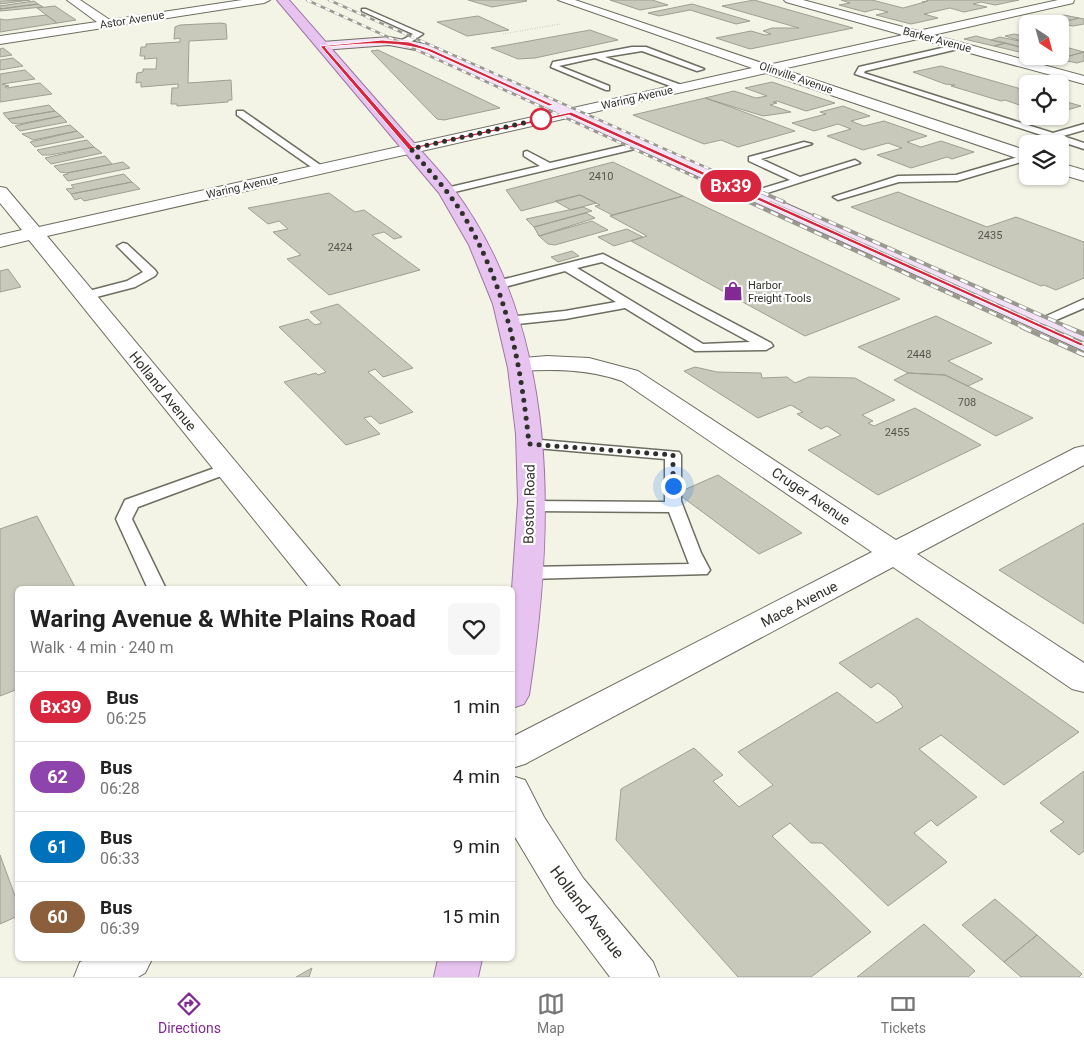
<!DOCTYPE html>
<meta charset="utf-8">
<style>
:root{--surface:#fff;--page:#f6f6f6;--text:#222;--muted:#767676;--line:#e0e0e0;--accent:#832996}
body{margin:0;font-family:Roboto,sans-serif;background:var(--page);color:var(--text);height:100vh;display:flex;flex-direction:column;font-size:19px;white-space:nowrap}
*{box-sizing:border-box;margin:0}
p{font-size:16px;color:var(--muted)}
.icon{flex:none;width:28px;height:28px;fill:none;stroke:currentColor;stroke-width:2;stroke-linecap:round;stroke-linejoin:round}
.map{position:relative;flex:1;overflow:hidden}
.sheet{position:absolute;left:15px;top:586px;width:500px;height:375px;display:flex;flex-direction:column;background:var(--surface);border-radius:8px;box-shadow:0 1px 4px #0004}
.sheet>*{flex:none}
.badge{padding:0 10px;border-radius:16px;font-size:18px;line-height:32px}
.needle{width:32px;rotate:144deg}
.controls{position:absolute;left:1019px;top:15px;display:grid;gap:10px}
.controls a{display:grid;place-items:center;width:50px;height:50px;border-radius:8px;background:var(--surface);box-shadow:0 1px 4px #0004;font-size:25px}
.you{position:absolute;width:25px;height:25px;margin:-12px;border:4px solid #fff;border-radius:50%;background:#1a73e8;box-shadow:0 0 0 8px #1a73e833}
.map>.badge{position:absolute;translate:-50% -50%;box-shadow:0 0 0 2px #fff}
.round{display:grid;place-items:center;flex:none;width:52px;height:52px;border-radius:8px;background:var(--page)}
.head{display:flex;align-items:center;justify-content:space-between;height:85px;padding:0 15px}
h1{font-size:24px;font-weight:700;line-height:38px}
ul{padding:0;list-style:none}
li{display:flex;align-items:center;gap:15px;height:70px;padding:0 15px;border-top:1px solid var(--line)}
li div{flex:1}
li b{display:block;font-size:19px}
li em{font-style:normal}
li .badge{min-width:55px;font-weight:700;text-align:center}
.tabs{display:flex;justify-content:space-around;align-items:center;height:70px;border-top:1px solid var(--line);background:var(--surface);font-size:14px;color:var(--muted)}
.tabs a{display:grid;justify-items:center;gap:2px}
.tabs .selected{color:var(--accent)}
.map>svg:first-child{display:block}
.building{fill:#c9c9bb;stroke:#9e9f91}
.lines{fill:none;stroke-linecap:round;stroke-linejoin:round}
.lane-casing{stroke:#6d6d61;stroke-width:3}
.street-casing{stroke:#6d6d61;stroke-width:2}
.secondary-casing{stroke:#6d6d61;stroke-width:2}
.primary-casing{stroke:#9d76a4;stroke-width:2}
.path{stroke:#9e9e94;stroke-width:1;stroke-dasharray:0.5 2;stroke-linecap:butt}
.lane{fill:#fff;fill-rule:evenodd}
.street{fill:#fff;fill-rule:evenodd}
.secondary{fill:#f3e1f7;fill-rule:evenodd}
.primary{fill:#e7c3ef;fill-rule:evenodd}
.rail-far2-casing{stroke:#99998f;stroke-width:2.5}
.rail-far1-casing{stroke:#99998f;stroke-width:4}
.rail-casing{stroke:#99998f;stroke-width:5}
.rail-far2{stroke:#fff;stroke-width:2;stroke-dasharray:5;stroke-linecap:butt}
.rail-far1{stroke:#fff;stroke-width:2.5;stroke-dasharray:8;stroke-linecap:butt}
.rail{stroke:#fff;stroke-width:3;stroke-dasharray:10;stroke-linecap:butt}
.line{fill:#d7263d;stroke:#fff}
.walk{stroke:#30302a;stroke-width:5;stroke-dasharray:0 9}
.stop-dot{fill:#fff;stroke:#d7263d;stroke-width:2.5}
.labels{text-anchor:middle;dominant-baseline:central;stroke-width:4.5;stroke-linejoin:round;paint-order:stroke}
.far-street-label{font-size:11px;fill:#30302a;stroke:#fff}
.number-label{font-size:11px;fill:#56564e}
.far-poi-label{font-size:11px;fill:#30302a;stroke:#fff;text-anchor:start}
.street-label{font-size:14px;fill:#30302a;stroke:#fff}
.near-street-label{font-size:16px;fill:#30302a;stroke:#fff}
</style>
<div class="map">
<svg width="1084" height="977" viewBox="0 0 1084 977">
<rect width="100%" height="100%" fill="#f4f4e6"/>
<path class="building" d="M30,0L0,4V1Z
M468,0H524L527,1L492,7Z
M610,0H652L668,5L640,10Z
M754,0L853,28L750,49L716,38L751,31L765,35L771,34L763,31L772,28H799L722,6Z
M841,0H872L903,8L925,2H922L928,1L926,0H1019L995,5L981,2L973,4L987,7L964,12L950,8L924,14L938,18L911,24L876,15L888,12L876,9L865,12L839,5L850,3Z
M34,1L38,4L0,9V6Z
M38,4L43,7L0,11V9Z
M692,4L750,21L736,24L690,10L659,16L648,13Z
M55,6L76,20L57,23L37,8Z
M46,15L57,23L0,32V19L6,20Z
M1064,15L1079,18L1054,24H1024Z
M478,16L509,30L467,36L437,22Z
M1079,18L1084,19V24L1073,26L1058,23Z
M221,23L226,24L227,39L189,41L188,83L231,80L232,100H228V102L177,106V104H171L172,88H178V84L141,87V82L136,83L137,73L143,72V69H156L157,58L144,59L145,56H140L141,47H146V44L180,42V38L174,39L175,27L180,25Z
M590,30L618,40L535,58L518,59L491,48Z
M1014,34L1028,37V43L1005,36Z
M976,36L991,40L1006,43L994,46L964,39Z
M1000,37L1028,43V49L991,40Z
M1006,43L1028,49V54L994,46Z
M3,48L12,55L0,57V49Z
M1069,48L1084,52L1058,59L1047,56H1060V50Z
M378,50L500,108L444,120L437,119L371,51Z
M1084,52V61L1077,63L1058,59Z
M13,58L23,66L0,70V60Z
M941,66L1028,91V108L1005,100L1001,101L951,86L955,85L945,84L913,72Z
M25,70L35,79L2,84L9,86L5,87L7,88L40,83L52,94L0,102V74Z
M772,82L835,103L806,111L777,101L773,102L777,103L770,105L791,112L763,116L705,98L734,91L756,98L767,96L745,88Z
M705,98L725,105L795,131L738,147L721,140L704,144L633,115Z
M1060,100L1081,106L1060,112Z
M49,105L55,111L8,119L3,113Z
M843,106L870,116L851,121L864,126L884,121L927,136L907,142L921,147L941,141L974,152L952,159L947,157L911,168L877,155L902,148L888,143L863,150L827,136L851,129L838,124L814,131L792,123L826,114L820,112Z
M55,111L61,116L19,124L12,123L8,119Z
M61,116L67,122L20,131L15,126Z
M70,125L77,131L33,140L22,134Z
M77,131L84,137L35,147L30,142Z
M87,140L94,147L50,155H42L37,150Z
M94,147L102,153L51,164L45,158Z
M105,156L112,164L67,173L60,172L54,166Z
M123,162L130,168L68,181L63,175L68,174L67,173Z
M613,162L683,196L612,215L595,206L600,205L580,195L521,211L506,190Z
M124,174L132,182L71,194L66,189L74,188L71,185Z
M132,182L140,189L84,201L81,198L75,200L71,194Z
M898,192L987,227L1016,217L1084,242V278L1056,290L1044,285L1041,286L851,207Z
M329,193L355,212L364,210L402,237L394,239L384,232L372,235L420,270L329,295L287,259L301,255L273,232L288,229L279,221L268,224L248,208Z
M580,195L596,203L571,210L555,201Z
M683,196L900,299L805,336L631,241L647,236L610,216Z
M583,207L592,211L534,227L526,219Z
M586,213L595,218L539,236L534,227Z
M592,221L608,230L555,245L548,244L539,236Z
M627,229L643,237L614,246L598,237Z
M572,251L579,256L558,262L551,257Z
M8,269L21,287L0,292V271Z
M338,304L413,368L383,377L375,369L368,372L413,412L380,424L371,416L364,418L380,434L346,445L284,382L316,373L318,375L326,372L279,327L308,319L315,325L322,323L310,312Z
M936,316L992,343L948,361L983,379L968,386L945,375L908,373L858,347Z
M695,367L717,372L761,373L762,378L787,377L795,383L809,377L855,378L895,400L862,415L873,421L868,423L874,426L915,408L981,445L878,495L808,450L841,435L827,426L821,429L797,414L803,412L791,405L758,418L684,371Z
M908,373L945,375L1033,418L996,436L894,380Z
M718,475L802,533L759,554L677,493Z
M37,516L76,589H18V689L0,696V529Z
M1084,523V624L999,570Z
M917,618L1079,732L1004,785L941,735L919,749L977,797L937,826L931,820L914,833L947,862L888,906L822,843H811L790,823L772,836L871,932L811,977H738L616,840L621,789L694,748L723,775L713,781L739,807L773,785L738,752L837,692L877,723L903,707L896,697L878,683L871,688L839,663Z
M1084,771V851L1079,855L1050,831L1064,822L1040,803Z
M0,855L18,904V916L0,924Z
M995,899L1037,935L1004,962L962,925Z
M924,924L975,971L968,977H857Z
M1037,935L1082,974L1079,977H1021L1004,962Z
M312,968L309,977H296Z"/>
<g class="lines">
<defs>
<path id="lane" d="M362,9H366L423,34L408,44H402V40L413,34L362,11Z
M959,44L963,46L962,48L865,71L864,73L1053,133L1084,124V130L1063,136L1084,143V149L855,74L859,67Z
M632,47H646L704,69L697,71L642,51L605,57L684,86V90H681L595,58L559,66L609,86V90H606L551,67L553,62Z
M237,111H243L326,169L317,171L237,115Z
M640,142L645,145L643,147L446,194L441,191L442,189L540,166L524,156V152L527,151L550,163Z
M804,142L812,144L761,159L800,177L855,160L860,163L755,197H747V193L790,180L749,161V157Z
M1028,154V160L957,181L899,182L838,200L833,197L898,176L956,175Z
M123,243L127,244L155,270L157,273L155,276L135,287L85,300L81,299L79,296L81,293L127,281L143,272L117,246Z
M603,254L771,343L773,346L766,350L695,351L625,308L565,319L508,325L502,321L508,317L565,311L616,302L565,271L497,289L491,285L493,282ZM602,262L750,342L703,344L577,268Z
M1084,299V308L1042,326L1037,327L1031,323Z
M529,439L679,452L681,455V501L701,553L710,570L707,574L528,579L522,577L519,573L522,569L528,567L689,564L669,512L531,511L525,510L523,506L525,502L531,501L665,502V459L524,447L521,444L524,441Z
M226,464L234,469L232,472L138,507L132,519L166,589H148L116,519L125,500Z"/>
<path id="street" d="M67,0H80L110,20L242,0H270L264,3L0,44V36L97,22Z
M558,0H575L768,65L903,35L786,2L784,0H803L918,31L1058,0H1074L1073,3L933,35L1084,76V84L918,39L782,69L1028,151V162L766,73L47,236L342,589H310L29,240L0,247V235L22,230L0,203V187L6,188L39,227L752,68Z
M1060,163L1084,170V181L1060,174Z
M547,356L589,358L638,371L896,540L1075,448L1084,446V465L917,554L1084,663V692L1072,689L893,567L525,764L512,768V737L872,552L622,381C588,369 554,369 519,371L511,369L507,364L511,359Z
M512,776L525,780L544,817L583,878L653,962L659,977H610L555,904L512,832Z
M88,959H152L145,973L138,977H74L80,962Z"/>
<path id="secondary" d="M389,37L430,45L1084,336V351L421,51L389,45L322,50L316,46L322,42Z"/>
<path id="primary" d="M277,0H289C326,42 362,84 399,126C417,147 437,167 453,188C561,333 555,526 529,695L524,704L512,708V589L518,501L516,434L508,368L493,304L469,245L439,193Z
M438,959H482L478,977H434Z"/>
</defs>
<use href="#lane" class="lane-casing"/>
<use href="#street" class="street-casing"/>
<use href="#secondary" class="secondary-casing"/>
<use href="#primary" class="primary-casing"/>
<path class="path" d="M503,34L560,24"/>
<use href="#lane" class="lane"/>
<use href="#street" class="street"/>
<use href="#secondary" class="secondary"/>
<use href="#primary" class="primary"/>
<defs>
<path id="rail-far2" d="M307,0L730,193
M329,0L764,193"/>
<path id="rail-far1" d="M727,192L1025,328
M761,192L784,202
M770,203L1048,328
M814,215L1070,328"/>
<path id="rail" d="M1022,327L1084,355
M1045,327L1084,344
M1067,327L1084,334"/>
</defs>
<use href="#rail-far2" class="rail-far2-casing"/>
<use href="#rail-far1" class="rail-far1-casing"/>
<use href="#rail" class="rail-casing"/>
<use href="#rail-far2" class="rail-far2"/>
<use href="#rail-far1" class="rail-far1"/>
<use href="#rail" class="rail"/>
</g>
<path class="line" d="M382,40L409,42L431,49L554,105L549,106L428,51C394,40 361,44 325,47L413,147L571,112L1084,344L1081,346L569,115L409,150L320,46Z"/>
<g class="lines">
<path class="walk" d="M541,119L411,149C431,173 454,197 469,225C508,295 521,365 529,444L673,455V486"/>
</g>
<defs>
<symbol id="shop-bare" viewBox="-9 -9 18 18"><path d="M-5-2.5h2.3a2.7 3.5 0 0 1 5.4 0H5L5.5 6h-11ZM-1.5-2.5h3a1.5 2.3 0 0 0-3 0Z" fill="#832996" stroke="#fff" stroke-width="2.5" paint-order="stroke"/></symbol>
</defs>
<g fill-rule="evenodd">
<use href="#shop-bare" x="719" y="277" width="28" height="28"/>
</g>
<circle class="stop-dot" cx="541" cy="119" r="10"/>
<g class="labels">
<g class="far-street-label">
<text transform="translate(132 20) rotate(-9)">Astor Avenue</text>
<text transform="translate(937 40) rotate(15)">Barker Avenue</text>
<text transform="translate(796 78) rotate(19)">Olinville Avenue</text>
<text transform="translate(637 98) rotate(-13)">Waring Avenue</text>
<text transform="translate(242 187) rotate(-13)">Waring Avenue</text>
</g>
<g class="number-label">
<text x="601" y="176">2410</text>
<text x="990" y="235">2435</text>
<text x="340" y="247">2424</text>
<text x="919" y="354">2448</text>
<text x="967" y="402">708</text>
<text x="897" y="432">2455</text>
</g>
<g class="far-poi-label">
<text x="748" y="285">Harbor<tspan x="748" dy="13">Freight Tools</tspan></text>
</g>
<g class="street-label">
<text transform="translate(163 391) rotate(51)">Holland Avenue</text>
<text transform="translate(811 496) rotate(34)">Cruger Avenue</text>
<text transform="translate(529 504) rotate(-89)">Boston Road</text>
<text transform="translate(799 604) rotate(-27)">Mace Avenue</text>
</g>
<g class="near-street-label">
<text transform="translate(587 912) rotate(53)">Holland Avenue</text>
</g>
</g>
</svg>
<div class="controls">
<a><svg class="needle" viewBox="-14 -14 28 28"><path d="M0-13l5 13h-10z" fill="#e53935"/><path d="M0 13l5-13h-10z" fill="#767676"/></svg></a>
<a><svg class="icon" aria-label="locate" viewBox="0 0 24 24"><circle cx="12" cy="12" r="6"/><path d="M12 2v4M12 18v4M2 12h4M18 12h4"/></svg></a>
<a><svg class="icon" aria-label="layers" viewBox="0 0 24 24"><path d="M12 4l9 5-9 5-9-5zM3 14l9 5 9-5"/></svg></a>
</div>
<div class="you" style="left:673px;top:486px"></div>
<b class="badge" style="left:731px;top:186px;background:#d7263d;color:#fff">Bx39</b>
<section class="sheet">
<div class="head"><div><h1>Waring Avenue &amp; White Plains Road</h1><p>Walk · 4 min · 240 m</p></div><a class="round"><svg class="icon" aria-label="heart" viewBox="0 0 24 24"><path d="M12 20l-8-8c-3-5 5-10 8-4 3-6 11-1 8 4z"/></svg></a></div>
<ul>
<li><span class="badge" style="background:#d7263d;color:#fff">Bx39</span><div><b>Bus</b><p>06:25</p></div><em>1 min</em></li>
<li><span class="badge" style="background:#8e44ad;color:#fff">62</span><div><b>Bus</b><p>06:28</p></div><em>4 min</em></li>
<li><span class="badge" style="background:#0072bc;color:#fff">61</span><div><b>Bus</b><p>06:33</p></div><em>9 min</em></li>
<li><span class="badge" style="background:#8b5e3c;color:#fff">60</span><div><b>Bus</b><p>06:39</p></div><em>15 min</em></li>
</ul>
</section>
</div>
<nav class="tabs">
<a class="selected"><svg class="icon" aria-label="directions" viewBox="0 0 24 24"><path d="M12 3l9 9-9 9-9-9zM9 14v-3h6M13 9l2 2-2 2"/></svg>Directions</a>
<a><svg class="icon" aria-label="map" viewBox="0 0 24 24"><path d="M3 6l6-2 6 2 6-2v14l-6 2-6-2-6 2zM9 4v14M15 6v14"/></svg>Map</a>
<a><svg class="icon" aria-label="tickets" viewBox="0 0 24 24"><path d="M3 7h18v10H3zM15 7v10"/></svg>Tickets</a>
</nav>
